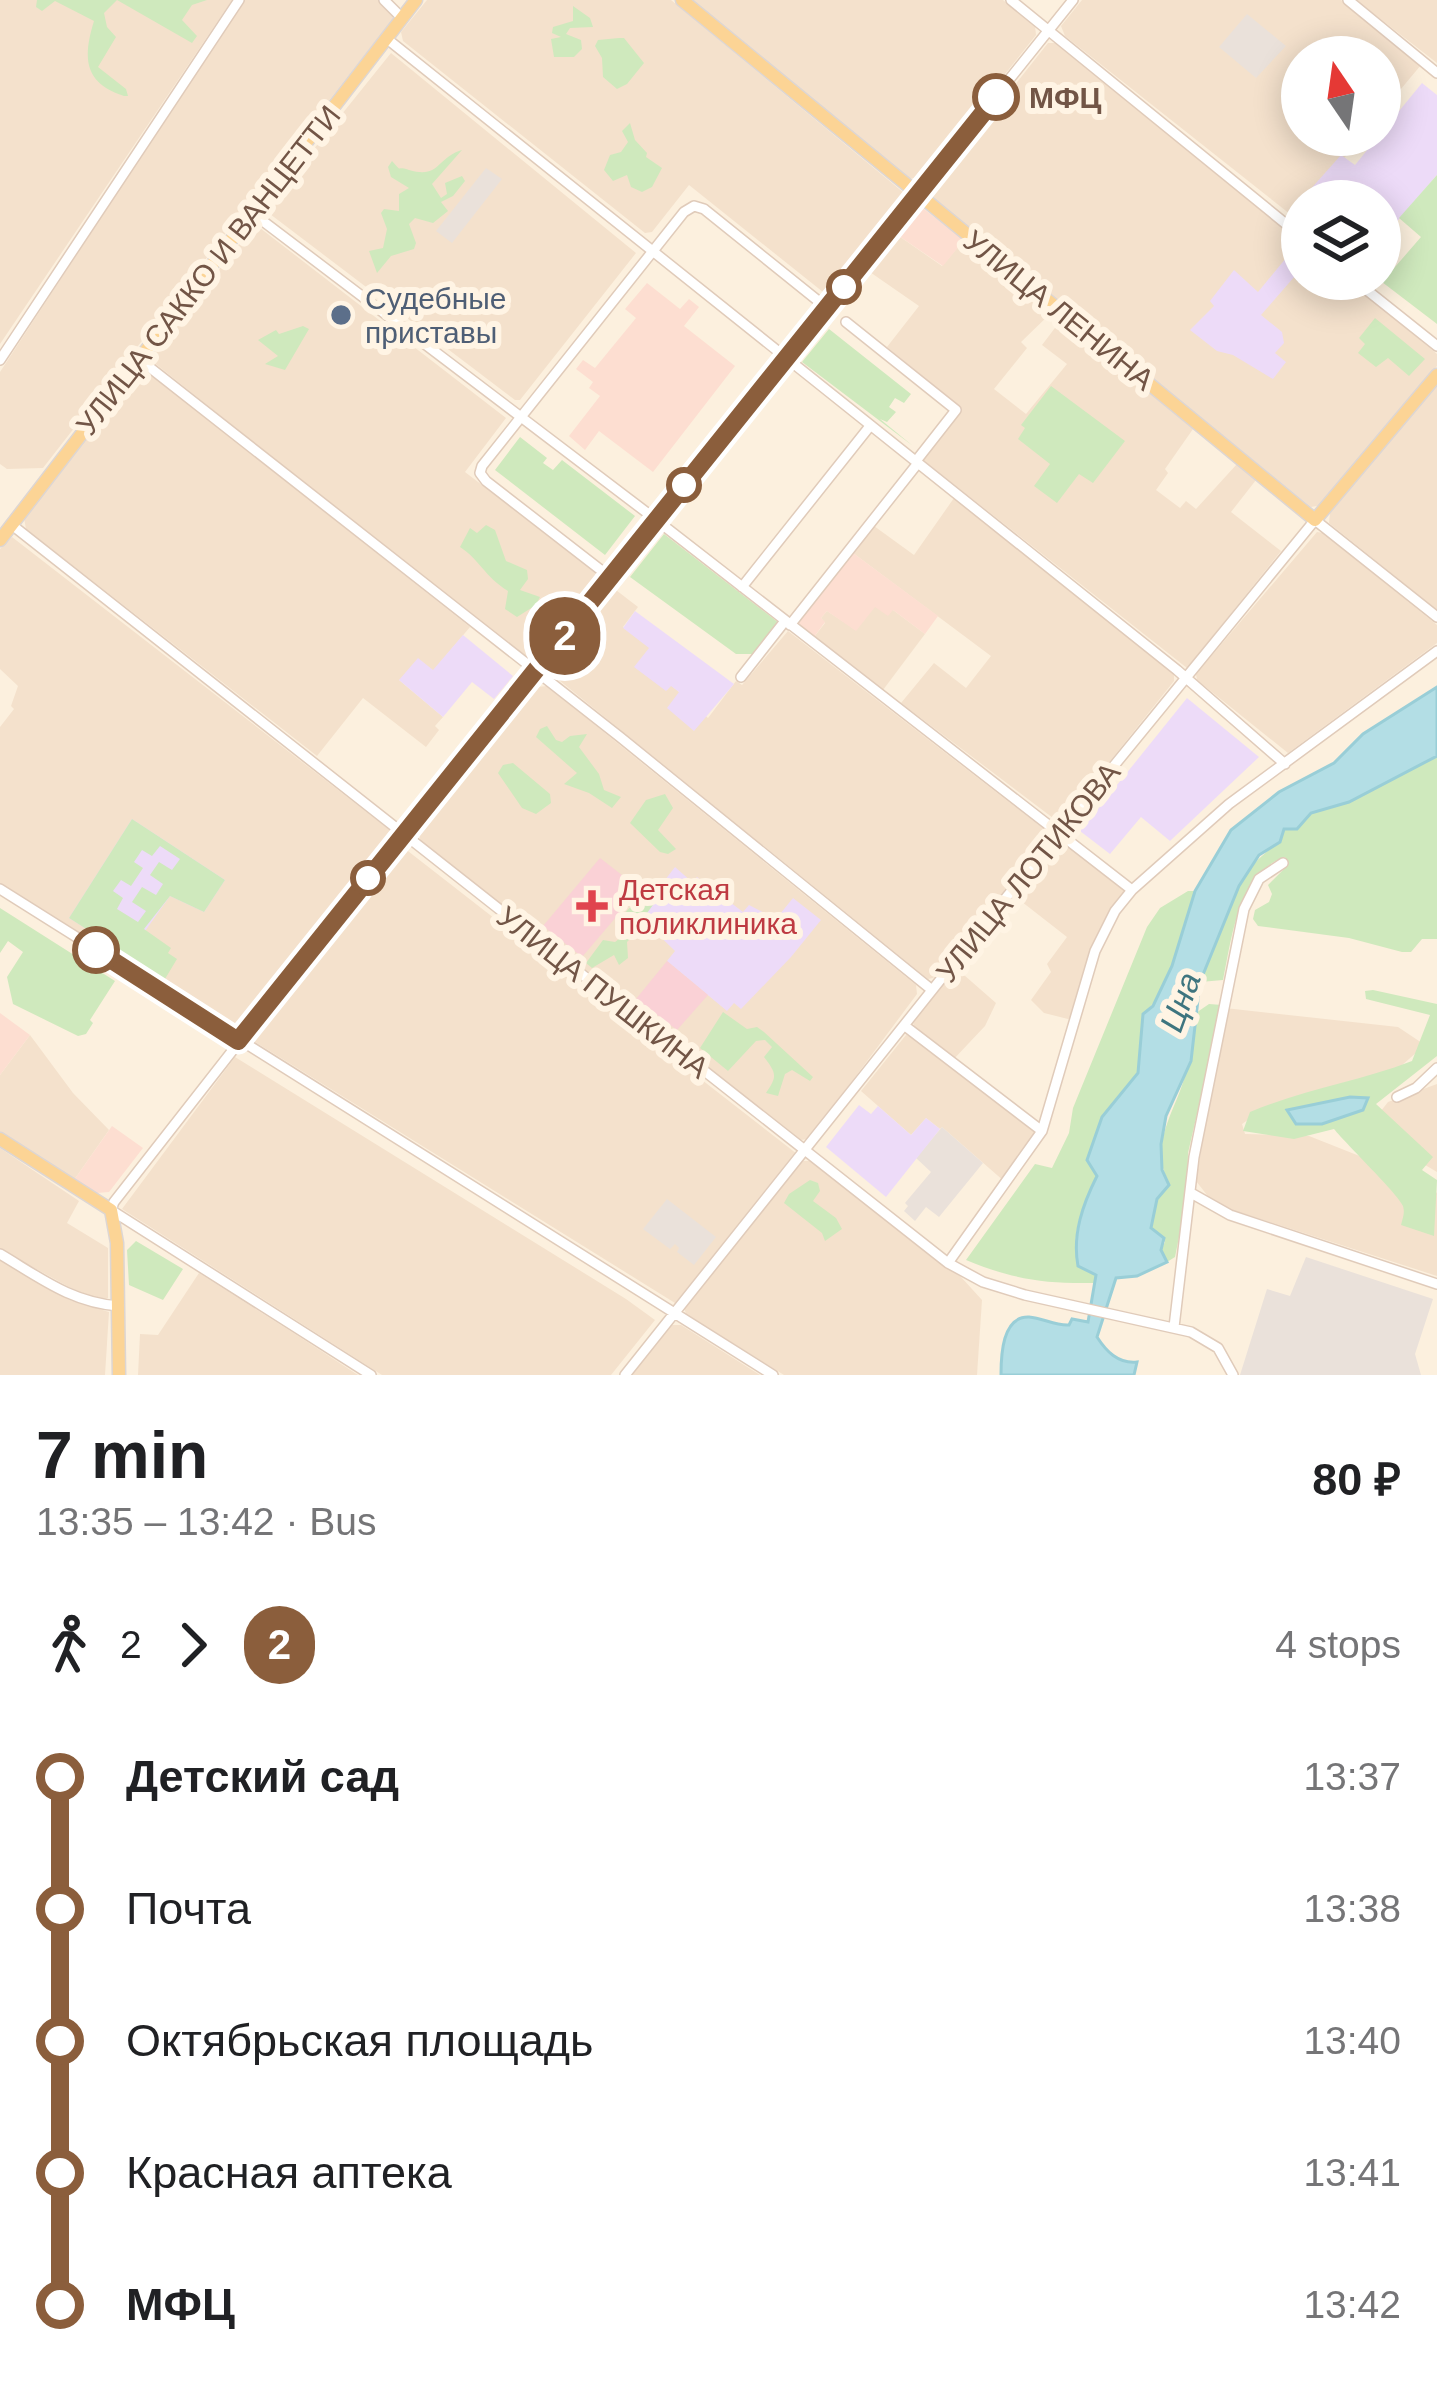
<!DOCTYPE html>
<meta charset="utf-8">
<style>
:root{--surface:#fff;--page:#f2f2f2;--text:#202124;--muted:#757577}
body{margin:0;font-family:Helvetica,sans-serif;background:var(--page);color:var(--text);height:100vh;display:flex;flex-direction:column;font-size:45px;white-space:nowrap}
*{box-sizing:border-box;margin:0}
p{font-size:39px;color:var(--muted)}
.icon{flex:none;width:66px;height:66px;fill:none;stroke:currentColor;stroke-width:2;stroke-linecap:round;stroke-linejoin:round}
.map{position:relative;height:1375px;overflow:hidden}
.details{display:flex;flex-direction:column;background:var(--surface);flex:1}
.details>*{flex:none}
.badge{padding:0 24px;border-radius:39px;font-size:42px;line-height:78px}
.needle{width:78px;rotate:347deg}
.fabs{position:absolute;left:1281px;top:36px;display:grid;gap:24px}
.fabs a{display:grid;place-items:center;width:120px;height:120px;border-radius:50%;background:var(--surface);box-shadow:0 6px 30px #0003;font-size:60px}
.map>.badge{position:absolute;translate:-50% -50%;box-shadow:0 0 0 6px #fff}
.legs{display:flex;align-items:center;gap:18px;height:132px;padding:0 36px;font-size:39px}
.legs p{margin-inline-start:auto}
.summary{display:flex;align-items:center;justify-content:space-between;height:204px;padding:0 36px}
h1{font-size:66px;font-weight:600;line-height:90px}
ul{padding:0 36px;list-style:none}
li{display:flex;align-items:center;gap:42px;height:132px;font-size:45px}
li i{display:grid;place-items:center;width:18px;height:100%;margin:0 15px;background:currentColor}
li i::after{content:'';width:30px;height:30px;margin:-15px;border:9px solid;border-radius:50%;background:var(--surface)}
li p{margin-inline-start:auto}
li:first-child i{background:linear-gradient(#0000 50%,currentColor 0)}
li:last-child i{background:linear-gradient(currentColor 50%,#0000 0)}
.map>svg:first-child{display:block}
.residential{fill:#f4e1cc}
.commercial{fill:#fdded1}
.industrial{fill:#eae1da}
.education{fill:#eddbf8}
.medical{fill:#fad1d6}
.green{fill:#cfe9bd;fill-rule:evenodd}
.water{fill:#b3dee5;stroke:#99ced7;stroke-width:3}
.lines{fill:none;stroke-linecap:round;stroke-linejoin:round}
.minor-casing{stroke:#e0cbba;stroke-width:12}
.major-casing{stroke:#ddd6d3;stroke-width:15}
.minor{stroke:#fff;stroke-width:9}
.major{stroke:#fcd495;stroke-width:12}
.line-1-casing{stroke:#fff;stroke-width:27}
.line-1{stroke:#8b5e3c;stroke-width:18}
.stop-1-dot{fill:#fff;stroke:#8b5e3c;stroke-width:6}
.service-dot{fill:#5c6f8a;stroke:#fff4e4;stroke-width:4.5}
.health-dot{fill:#e0444e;stroke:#fff4e4;stroke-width:4.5}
.labels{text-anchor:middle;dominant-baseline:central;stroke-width:12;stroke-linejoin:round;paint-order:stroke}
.stop-label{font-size:30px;font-weight:bold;fill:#725546;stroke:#fff4e4;text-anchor:start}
.street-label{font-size:30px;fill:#725546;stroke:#fff4e4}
.service-label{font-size:30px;fill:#4e5e75;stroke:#fff4e4;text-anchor:start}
.health-label{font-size:30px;fill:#be3a42;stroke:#fff4e4;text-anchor:start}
.water-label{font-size:33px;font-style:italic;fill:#3e757f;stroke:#fff4e4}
</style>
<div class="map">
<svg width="1437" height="1375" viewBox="0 0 1437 1375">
<rect width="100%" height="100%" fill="#fcf0de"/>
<path class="residential" d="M0,0H232L0,344Z
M243,0H378L394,17L43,468L7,469L0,464V372Z
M427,0H671L904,193V198L823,292L689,185L652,232L645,233L403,41L401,32Z
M690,0H1003L1035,26L1036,35L924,176L909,179Z
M1082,0H1341L1421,65L1380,114V57H1302V135H1363L1309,201H1302V209L1295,218L1065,36L1061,26Z
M1357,0H1437V63L1356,0Z
M1048,43H1057L1302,243V279H1346L1437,354V366L1322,505L1311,507L933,199L932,190Z
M391,53L636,253L520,400H515L270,214L268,206Z
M260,228L506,418L465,472L595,572V584L535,659L527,660L152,361V354L251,229Z
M896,234L942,266L964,240L1052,312L1021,342L1027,348L994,389L1026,414L1067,364L1042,345L1061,320L1193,429L1165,469L1168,473L1156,490L1180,508L1186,501L1196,509L1237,464L1256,480L1231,512L1281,551L1187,668L923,460L924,453L960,407L887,347L919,306L867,270Z
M140,370L148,372L470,627L433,671L399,680L443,717L435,726L439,730L426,747L363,698L317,756L26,529L24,518Z
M1437,383V610L1329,523L1330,513Z
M954,498L1174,673V681L1063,820L1057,821L901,703L934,663L966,688L991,656L853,553L874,526L914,555Z
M1317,532L1323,533L1437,625V643L1288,753L1197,680L1196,674Z
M12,537L391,831L389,842L241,1028L228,1029L0,883V727L14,709L11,706L18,686L0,669V549Z
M612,587L638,607L623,627L650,647L667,690L671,685L708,718L736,681L742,685L788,631L1045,830L1046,839L933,978L928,979L549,672Z
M874,606L893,610L925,634L883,690L814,637L825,623L821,618L827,611L856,630Z
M547,686L916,985L917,994L809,1139L800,1140L421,842L418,831L537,687Z
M1064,842L1126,891L1110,913L1072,1020L1044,1013L1031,1000L1051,972L1047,964L1067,937L1013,895L1056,843Z
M404,848L797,1154L675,1303L252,1040Z
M956,968L996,1003L985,1026L952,1061L917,1032L913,1023Z
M1225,1008L1398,1027L1425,1045L1377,1087L1266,1107L1242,1124L1245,1134L1309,1136L1410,1176L1437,1193V1276L1214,1204L1196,1181Z
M30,1035L73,1093L109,1130L74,1180L0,1133V1075Z
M906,1035L914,1037L1037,1130L1036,1138L1005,1182L942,1127L940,1129L926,1118L911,1135L861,1091Z
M235,1057L626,1299L655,1320L611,1375H382L122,1209Z
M1437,1084V1172L1366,1130L1388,1102Z
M0,1148L79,1201L67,1223L108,1248V1298L99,1300L69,1287L0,1249Z
M803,1161H811L961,1277L982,1300L977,1375H784L686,1314L684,1307Z
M0,1260L70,1300L109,1312L105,1375H0Z
M199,1273L292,1332L358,1375H138L140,1334L158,1335Z
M672,1325H681L760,1375H631Z"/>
<path class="commercial" d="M920,206L964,240L943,266L896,234Z
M647,283L680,309L689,299L699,307L684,326L735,366L653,472L599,431L585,450L569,436L600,396L589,388L593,382L576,369L583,360L595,368L636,318L625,309Z
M853,553L938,616L925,634L893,610L888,616L875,607L856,631L827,611L821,618L825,622L814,637L799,625V620Z
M0,1013L30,1035L0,1075Z
M112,1126L143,1148L109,1192L97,1193L74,1180Z"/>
<path class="industrial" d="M1247,14L1286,46L1256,78L1219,47Z
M486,168L502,179L452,243L436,231Z
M942,1127L983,1163L939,1217L926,1207L915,1221L904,1211L908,1206L905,1203L931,1172L916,1158Z
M667,1199L716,1237L694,1265L677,1252L679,1248L675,1244L670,1249L643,1229Z
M1306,1257L1433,1299L1415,1354L1421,1375H1240L1267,1289L1290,1296Z"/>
<path class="education" d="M1422,83L1437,95V175L1380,241V201H1302V218L1292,210L1341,155L1355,165Z
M1291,252L1302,260V268L1261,315L1282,332L1284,343L1275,353L1286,362L1273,379L1233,355L1217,351L1190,330L1214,306L1210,301L1234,270L1258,292Z
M635,611L734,684L694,731L667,708L679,692L671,686L666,691L634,667L649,648L623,628Z
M463,635L513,676L494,699L472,682L443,717L399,680L418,658L433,670Z
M1187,698L1259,757L1170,841L1141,817L1110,854L1080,831Z
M132,819L225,880L204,912L170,896L128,955L69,918Z
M675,867L692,882L697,877L743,912L749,905L776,919L793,898L821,920L791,957L741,1009L734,1003L727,1011L667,961L675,951L638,915Z
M859,1105L871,1114L878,1106L911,1135L926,1118L940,1129L886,1197L826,1147Z"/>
<path class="medical" d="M600,858L640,889L582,957L543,926Z
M667,961L708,995L677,1030L636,999Z"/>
<path class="green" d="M37,0H207L192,5L182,20L197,36L192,43L117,0L104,13L107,27L116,37L98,67L126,89L128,96H124C83,83 83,57 94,21L55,1L42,11L36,7Z
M573,6L590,18L593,27L570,28L566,34L581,40L582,49L574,57H554L551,39L561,37L552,33L553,27L573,21Z
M619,38H624L644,63L627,84L617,89L603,77L602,58L595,46L598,40Z
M630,123L635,140L647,153L646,157L662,168L652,187L642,192L631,187L627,175L613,181L604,170L610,155L621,152L628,142L622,131Z
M462,150L432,184L441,198L447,194L445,183L462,176L465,181L453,196L441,202L448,211L433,223L415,218L409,224L416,243L414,249L391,256L377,273L369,251L383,248L387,229L381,213L384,209L399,211V194L409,188L391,177L388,167L392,161C404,174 394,165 409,170C440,179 436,158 462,150Z
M1437,175V324L1382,282L1421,237L1399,218Z
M1375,318L1425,359L1409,376L1388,358L1376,367L1358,353L1365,344L1359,338Z
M303,326L309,329L285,370L265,364L278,356L258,340L276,330L279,334Z
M829,329L911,394L904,403L895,398L889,407L896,412L887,422L880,419L913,446L802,362Z
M1051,386L1125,441L1093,483L1079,474L1057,503L1034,486L1050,464L1018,439L1025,428L1021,425Z
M520,437L547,458L543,463L553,470L562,460L635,516L605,555L495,470Z
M486,525L495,530L506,561L527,570L528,579L520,590L540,597L536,605L517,617L505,609L508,591C484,576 480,560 460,547L470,528L477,533Z
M664,534L779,623L754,654H736L630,577Z
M547,726L556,740L562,742L570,736L587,734L579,747L599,774L604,790L621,797L612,808L589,793L564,784L577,773L536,737L540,729Z
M1437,756V939H1422L1411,952H1402L1349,938L1258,926L1253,919L1255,910L1269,902L1272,894L1268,885L1288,865L1285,857C1238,873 1232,937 1223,980L1200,982C1214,945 1227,907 1247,873C1258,855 1278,847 1284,829L1311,813L1349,801Z
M513,763L550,794L551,803L536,814L522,808L498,773L503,765Z
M665,794L673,808L658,830L676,849L668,854L660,852L630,823L646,800Z
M132,819L225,880L204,912L170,896L144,929L171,948L168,953L177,959L165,979L69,918ZM160,846L180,859L172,870L159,862L150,875L163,884L156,895L142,887L132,902L146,911L138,922L117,909L123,898L113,891L121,880L131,886L143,868L134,862L142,850L152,856Z
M654,889L659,897L644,917L652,933L645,937L635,934L627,942L628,958L619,965L614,955L592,968L586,963L603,940L615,942L624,935L627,922L623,915L646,890Z
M1188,891H1195C1185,931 1175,986 1143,1014L1138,1074L1102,1117L1087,1160L1097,1175C1084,1201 1057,1261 1096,1274L1094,1283C1045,1284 1012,1279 966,1260L1035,1164L1052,1168L1069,1133L1073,1108L1147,927L1160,908Z
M0,908L115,981L90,1020L93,1023L86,1034L78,1036L13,1004L7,977L23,952L8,941L0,953Z
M1373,990L1437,1004V1056L1376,1104L1433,1157L1422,1170L1437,1180L1434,1236L1401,1225C1403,1217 1405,1213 1403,1206C1399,1195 1347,1145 1334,1129L1294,1139L1243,1131L1250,1112C1304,1089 1358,1082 1412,1061L1430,1015L1366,999L1365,991Z
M1209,1004L1222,1005L1188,1153L1187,1197L1175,1257L1167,1262L1161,1250L1165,1242L1150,1228L1157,1199L1169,1182C1151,1151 1168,1122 1180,1091C1189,1067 1194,1040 1193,1015Z
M723,1012L747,1029L757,1027L764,1032L813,1077L810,1081L792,1070L785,1074L778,1096L766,1093C778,1076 776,1073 764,1057L772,1047L765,1040L756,1041L728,1071L700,1048Z
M810,1180L818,1183L820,1191L813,1201L836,1218L842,1229L825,1241L822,1233L784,1203L789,1194Z
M136,1241L183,1269L163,1300L129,1285L127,1250Z"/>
<path class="water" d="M1437,687V756L1349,802L1311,813L1297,829H1284L1280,842L1259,855L1239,886L1200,982L1191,1061L1166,1116L1161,1144L1162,1170L1169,1185L1157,1199L1151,1228L1164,1238L1161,1250L1167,1262L1137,1276L1116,1278L1097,1337C1106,1351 1118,1364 1137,1362L1134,1375H1001C1001,1356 1002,1316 1029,1317C1043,1318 1055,1326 1069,1325L1072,1319L1088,1322L1096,1275L1078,1266C1072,1234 1083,1204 1097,1176L1087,1160L1102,1117L1138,1073L1143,1014L1153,1006L1172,966L1195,891L1231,830L1279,792L1334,763L1363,734Z
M1350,1097L1368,1098L1363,1110L1322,1124H1296L1287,1110Z"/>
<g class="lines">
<defs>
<path id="minor" d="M384,0L402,18
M1011,0L1302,237
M1348,0L1437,73
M386,38L1177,670L1285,764
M251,212L646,512L1132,890
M1353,279L1437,346
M846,322L956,410L916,461
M139,359L620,737L932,990
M0,360L239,0
M12,525L948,1263L983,1282L1025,1295L1191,1332L1218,1348L1233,1375
M611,578L486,481L480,473L482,466L684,212L694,206L704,209L827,308
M742,587L870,426
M790,625L918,463
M741,677L785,621
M0,889L773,1375
M905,1026L1042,1131
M1397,1097L1416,1088L1437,1068
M1191,1193L1230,1215L1437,1284
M0,1254C39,1277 72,1303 119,1306
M948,1263L1042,1131L1095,951L1115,911L1132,890L1229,804L1437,651
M1174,1327L1194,1157L1244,909L1259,879L1283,863
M371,1375L111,1210L114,1202L348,903L1073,0
M625,1375L1000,905L1315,520L1437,617"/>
<path id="major" d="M682,0L1315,520L1437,375
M0,540L416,0
M0,1139L111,1210L117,1243L119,1375"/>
</defs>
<use href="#minor" class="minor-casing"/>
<use href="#major" class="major-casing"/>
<use href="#minor" class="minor"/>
<use href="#major" class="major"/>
</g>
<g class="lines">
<defs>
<path id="line-1" d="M96,950L238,1041L996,97"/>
</defs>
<use href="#line-1" class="line-1-casing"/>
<use href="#line-1" class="line-1"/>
</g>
<g class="stop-1-dot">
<circle cx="996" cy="97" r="21"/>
<circle cx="844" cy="287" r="15"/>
<circle cx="684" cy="485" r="15"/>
<circle cx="368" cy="878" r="15"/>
<circle cx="96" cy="950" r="21"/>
</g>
<circle class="service-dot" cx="341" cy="315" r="12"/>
<path class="health-dot" d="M586 888h12v12h12v12h-12v12h-12v-12h-12v-12h12z"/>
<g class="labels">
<g class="stop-label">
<text x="1029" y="97">МФЦ</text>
</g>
<g class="street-label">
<text transform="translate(208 270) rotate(-52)">УЛИЦА САККО И ВАНЦЕТТИ</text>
<text transform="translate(1059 310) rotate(39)">УЛИЦА ЛЕНИНА</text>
<text transform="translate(1028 872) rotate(-51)">УЛИЦА ЛОТИКОВА</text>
<text transform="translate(603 992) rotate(38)">УЛИЦА ПУШКИНА</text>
</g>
<g class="service-label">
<text x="365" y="298">Судебные<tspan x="365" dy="34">приставы</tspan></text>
</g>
<g class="health-label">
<text x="619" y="889">Детская<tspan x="619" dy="34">поликлиника</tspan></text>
</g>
<g class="water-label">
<text transform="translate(1180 1002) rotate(-70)">Цна</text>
</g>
</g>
</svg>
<div class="fabs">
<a><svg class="needle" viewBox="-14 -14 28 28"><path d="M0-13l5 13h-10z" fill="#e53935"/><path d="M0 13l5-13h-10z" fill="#757577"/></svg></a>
<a><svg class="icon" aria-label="layers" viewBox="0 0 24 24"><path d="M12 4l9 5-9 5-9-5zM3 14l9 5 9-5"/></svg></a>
</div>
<b class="badge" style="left:565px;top:636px;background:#8b5e3c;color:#fff">2</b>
</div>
<section class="details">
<div class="summary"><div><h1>7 min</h1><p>13:35 – 13:42 · Bus</p></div><b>80 ₽</b></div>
<div class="legs"><svg class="icon" aria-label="walk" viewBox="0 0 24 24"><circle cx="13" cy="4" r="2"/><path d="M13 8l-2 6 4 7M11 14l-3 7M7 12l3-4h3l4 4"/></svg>2<svg class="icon" aria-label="forward" viewBox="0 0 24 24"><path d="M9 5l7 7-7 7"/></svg><b class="badge" style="background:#8b5e3c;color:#fff">2</b><p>4 stops</p></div>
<ul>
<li><i style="color:#8b5e3c"></i><b>Детский сад</b><p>13:37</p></li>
<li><i style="color:#8b5e3c"></i><span>Почта</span><p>13:38</p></li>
<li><i style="color:#8b5e3c"></i><span>Октябрьская площадь</span><p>13:40</p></li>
<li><i style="color:#8b5e3c"></i><span>Красная аптека</span><p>13:41</p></li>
<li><i style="color:#8b5e3c"></i><b>МФЦ</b><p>13:42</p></li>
</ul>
</section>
